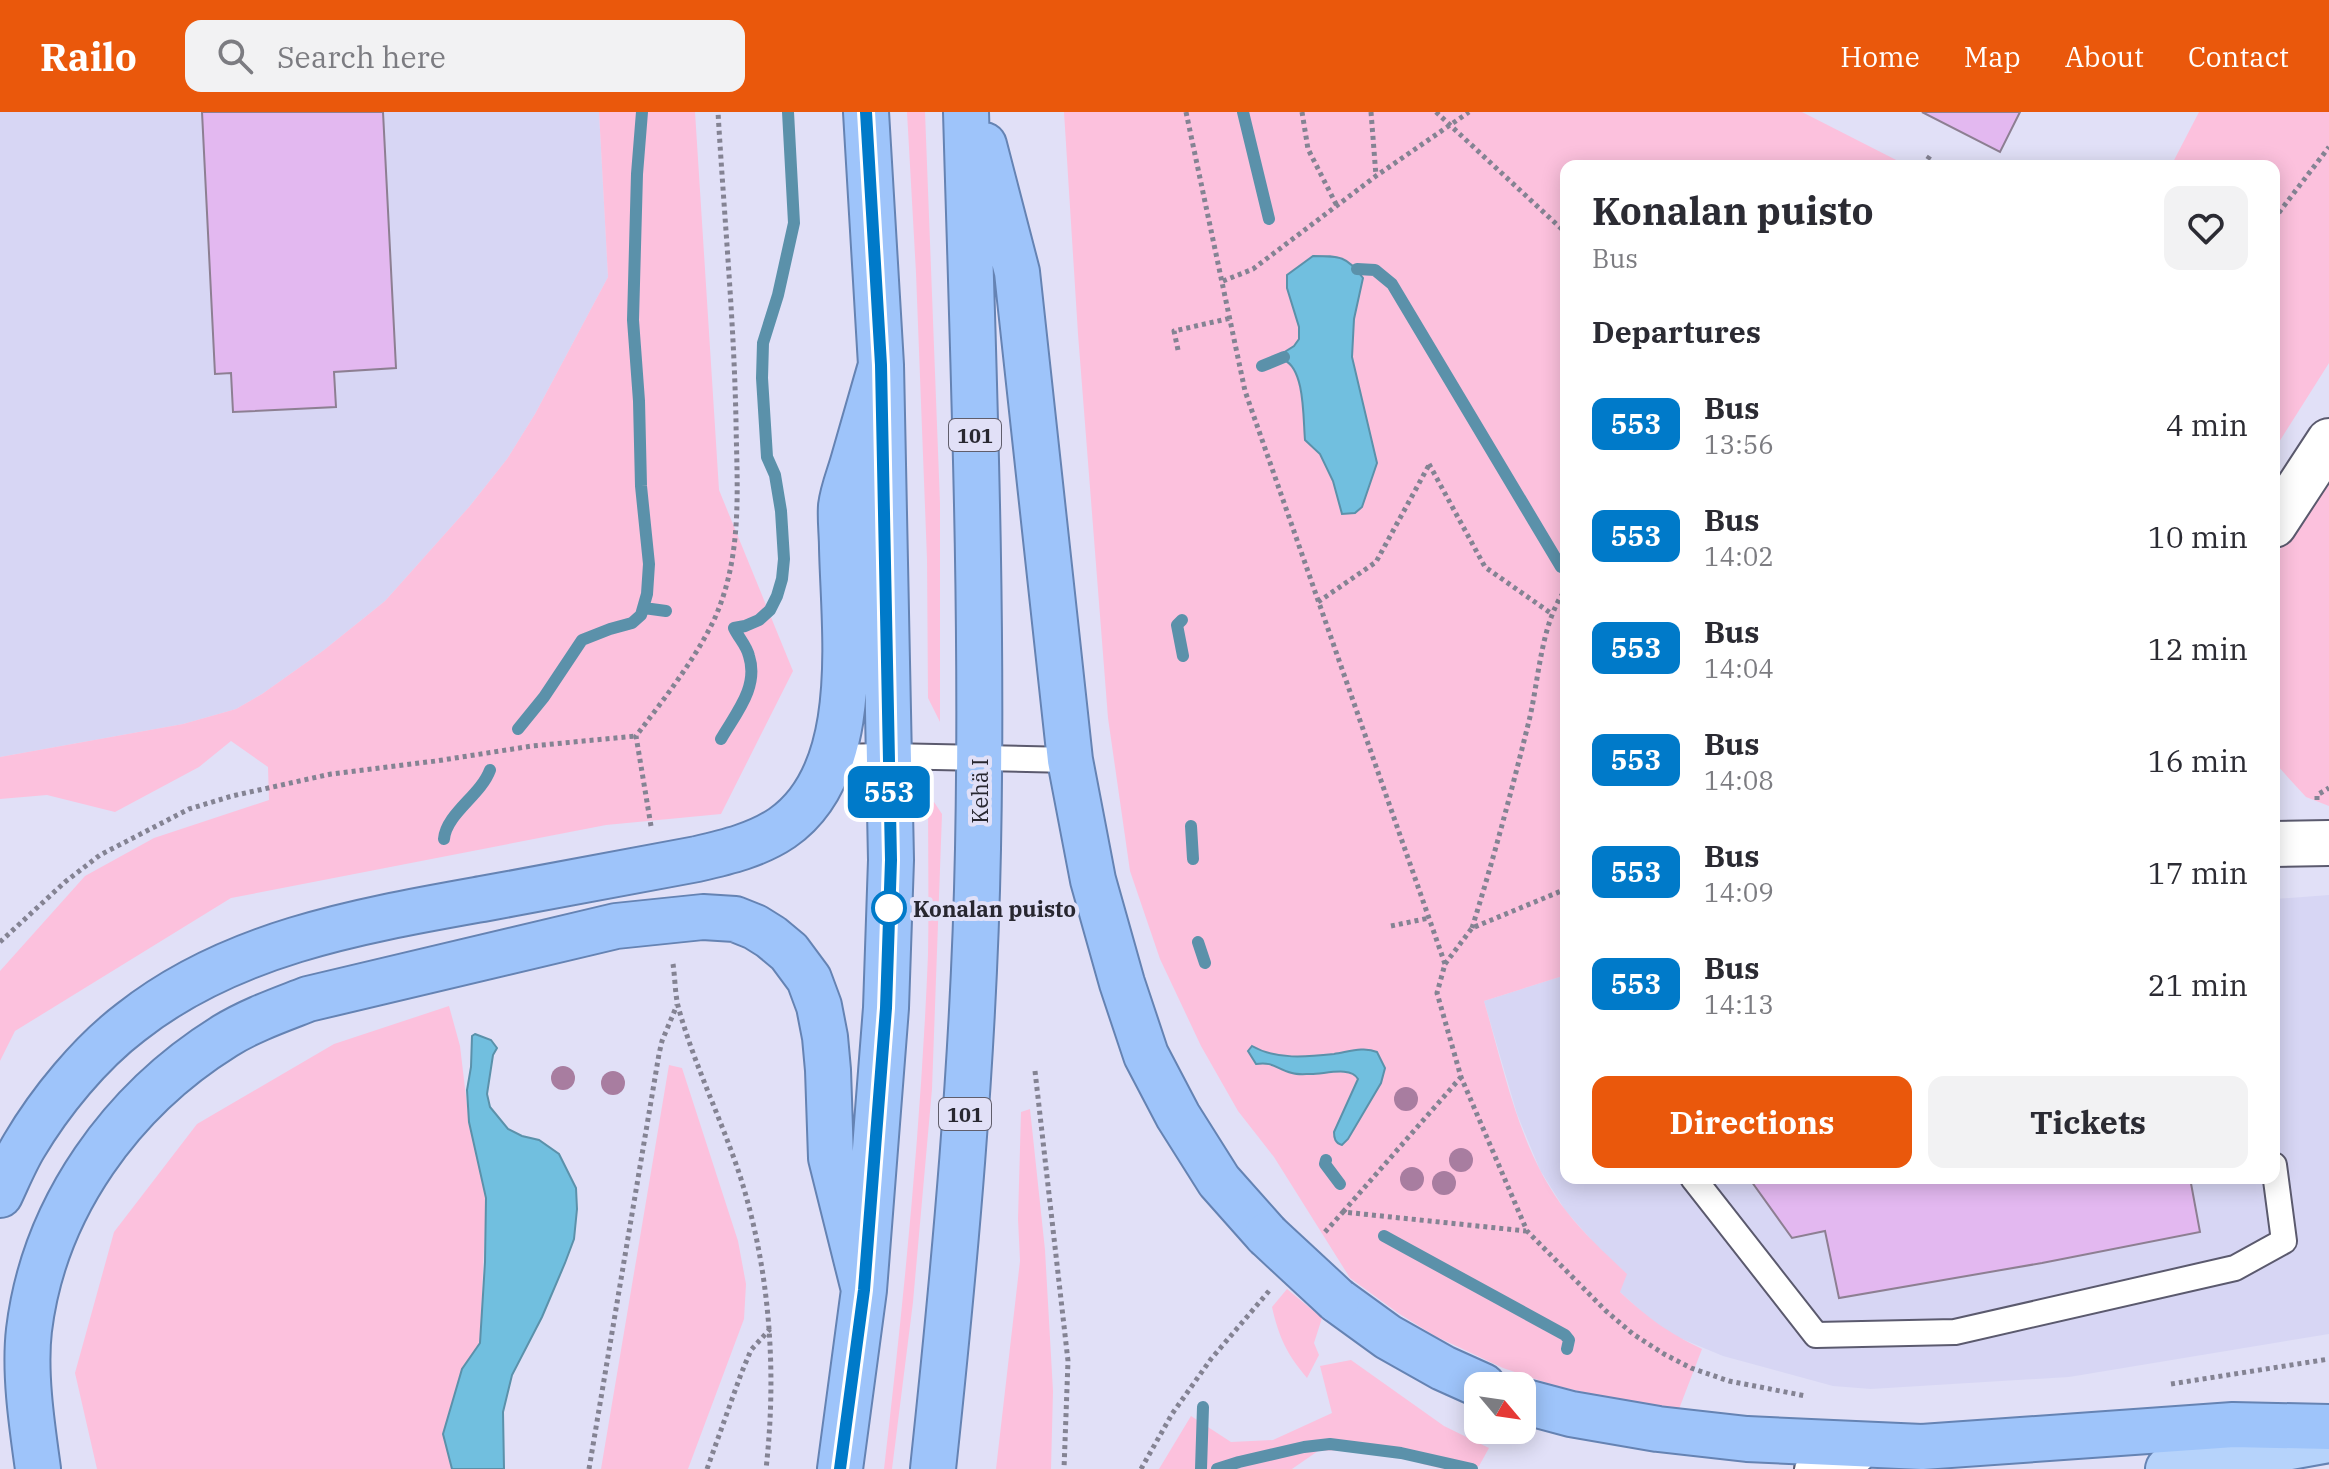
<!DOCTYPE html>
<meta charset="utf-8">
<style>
:root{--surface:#fff;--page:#f2f2f3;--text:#2b2b33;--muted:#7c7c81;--accent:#ea580c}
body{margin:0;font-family:"IBM Plex Serif",serif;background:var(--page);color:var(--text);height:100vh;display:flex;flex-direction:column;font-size:30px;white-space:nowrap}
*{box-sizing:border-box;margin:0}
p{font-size:26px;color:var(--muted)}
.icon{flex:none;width:44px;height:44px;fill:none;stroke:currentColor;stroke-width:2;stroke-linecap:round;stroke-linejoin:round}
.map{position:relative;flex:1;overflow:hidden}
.side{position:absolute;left:1560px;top:48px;width:720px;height:1024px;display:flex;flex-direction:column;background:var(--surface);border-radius:16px;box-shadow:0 4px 20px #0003}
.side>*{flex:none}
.badge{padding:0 16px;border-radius:12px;font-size:28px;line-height:52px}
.needle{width:52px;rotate:119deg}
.fabs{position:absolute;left:1464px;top:1260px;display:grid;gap:16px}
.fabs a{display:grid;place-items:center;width:72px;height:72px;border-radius:16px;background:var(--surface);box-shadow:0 4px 20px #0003;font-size:40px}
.map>.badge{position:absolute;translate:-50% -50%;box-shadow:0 0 0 4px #fff}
h2{padding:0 32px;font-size:30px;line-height:72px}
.round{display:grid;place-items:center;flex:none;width:84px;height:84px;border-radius:16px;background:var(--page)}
.overview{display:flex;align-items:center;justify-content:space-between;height:136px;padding:0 32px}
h1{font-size:38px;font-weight:800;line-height:60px}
.action{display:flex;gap:16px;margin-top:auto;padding:16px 32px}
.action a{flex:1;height:92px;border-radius:16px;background:var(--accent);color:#fff;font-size:32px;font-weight:800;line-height:92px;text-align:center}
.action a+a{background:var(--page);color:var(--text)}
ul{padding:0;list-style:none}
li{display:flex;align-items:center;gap:24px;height:112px;padding:0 32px}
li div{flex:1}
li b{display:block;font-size:30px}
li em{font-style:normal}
li .badge{min-width:88px;font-weight:700;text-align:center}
header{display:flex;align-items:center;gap:48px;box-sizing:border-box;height:112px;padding:0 40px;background:var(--accent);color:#fff}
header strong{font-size:38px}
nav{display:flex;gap:44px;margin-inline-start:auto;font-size:28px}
.search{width:560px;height:72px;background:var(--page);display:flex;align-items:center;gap:20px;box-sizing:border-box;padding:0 28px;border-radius:16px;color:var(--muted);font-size:30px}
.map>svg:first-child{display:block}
.built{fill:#d7d6f4}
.green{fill:#fcc1dd}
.water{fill:#71bfdf;stroke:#5b91aa;stroke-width:2}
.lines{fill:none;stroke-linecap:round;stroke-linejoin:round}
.stream{stroke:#5b91aa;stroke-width:12}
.building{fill:#e3b8f0;stroke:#8d7f92;stroke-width:2}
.service-casing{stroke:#5b5a6e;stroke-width:28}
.minor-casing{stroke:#5b5a6e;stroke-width:48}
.primary-casing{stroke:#6583b3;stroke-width:48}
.trunk-casing{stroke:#6583b3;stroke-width:48}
.path{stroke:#848393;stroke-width:5;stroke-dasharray:4 4;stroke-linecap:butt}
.service{stroke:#fff;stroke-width:24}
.minor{stroke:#fff;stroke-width:44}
.primary{stroke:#b6d3fb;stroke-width:44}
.trunk{stroke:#9ec4fa;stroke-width:44}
.trunk-bridge-casing{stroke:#6583b3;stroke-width:48;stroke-linecap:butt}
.trunk-bridge{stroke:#9ec4fa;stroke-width:44}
.tree{fill:#a87da0}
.line-casing{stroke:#fff;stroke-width:18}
.line{stroke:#007ac9;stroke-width:12}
.stop-dot{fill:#fff;stroke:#007ac9;stroke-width:4}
.labels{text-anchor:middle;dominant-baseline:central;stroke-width:8;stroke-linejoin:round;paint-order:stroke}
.shield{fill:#e1e0f7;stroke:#605e6c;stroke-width:2}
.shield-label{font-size:20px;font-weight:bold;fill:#282730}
.street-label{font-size:22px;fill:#282730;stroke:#e1e0f7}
.stop-label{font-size:22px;font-weight:bold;fill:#282730;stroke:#e1e0f7;text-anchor:start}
</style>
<header>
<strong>Railo</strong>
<div class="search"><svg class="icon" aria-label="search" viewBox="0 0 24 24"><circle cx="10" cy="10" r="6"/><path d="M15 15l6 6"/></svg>Search here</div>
<nav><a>Home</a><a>Map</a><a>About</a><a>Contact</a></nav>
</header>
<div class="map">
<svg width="2329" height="1357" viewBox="0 0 2329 1357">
<rect width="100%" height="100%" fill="#e1e0f7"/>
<path class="built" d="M0,0H599L608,165L535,302L507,347L469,395L385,489L324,538L262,582L236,597L183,612L0,645Z
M2329,783V1222L2069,1265L1871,1277L1833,1274L1723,1244L1670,1222L1644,1202L1619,1179L1594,1131L1565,1098L1540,1058L1517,1002L1484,889L1566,863V1066H2274V787Z"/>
<path class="green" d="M599,0H695L719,378L793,559L721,702L606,713L231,786L15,919L0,949V859L85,764L154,726L269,688L268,655L231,629L199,655L115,700L47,683L0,687V645L183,612L236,597L262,582L324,538L385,489L469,395L507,347L535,302L608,165Z
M907,0H925L940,391V610L928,586L927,447L916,161Z
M1064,0H1802L1908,54H1566V863L1484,889C1505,961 1520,1041 1567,1100C1585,1123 1606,1142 1627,1162L1620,1180C1648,1206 1667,1220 1702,1237L1679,1297L1605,1285L1553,1273L1503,1256L1435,1224L1398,1201L1350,1166L1274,1045L1238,999L1201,934L1160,847L1130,759L1108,606L1078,222Z
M2199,0H2329V251L2274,338V54H2171Z
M2329,360V694L2306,685L2274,650V447Z
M934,690L942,702L932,977L913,1190L892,1357H884C904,1186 921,1015 928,843C929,793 928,742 928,691Z
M449,894L460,934L469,1010L486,1086L480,1231L462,1257L444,1322L452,1357H97L75,1261L114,1120L197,1012L334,932Z
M669,953L682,956L738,1129L746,1172L744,1207L688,1357H601Z
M1030,997L1045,1138L1053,1279L1051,1357H996L1020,1149L1018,1107L1021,1000Z
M1287,1177L1322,1206L1314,1231L1319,1243L1307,1266C1287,1242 1279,1226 1272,1195Z
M1351,1248L1444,1314L1489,1336L1479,1354L1468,1357H1444L1422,1352L1386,1337L1318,1339L1292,1357H1159L1191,1304L1231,1330L1273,1328L1332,1301L1320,1254Z"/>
<path class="water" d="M1313,144C1340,144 1347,144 1363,166L1354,207L1352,245L1377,351L1362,395L1355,401L1342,402L1333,369L1320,342L1305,328C1303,306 1305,257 1284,248L1283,241L1294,234L1299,227V215L1287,176V163Z
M475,922L491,928L497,936L493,943L487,982L490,995L508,1017L522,1024L539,1028L559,1042L576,1076L577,1097L574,1127L565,1151L542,1205L512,1263L503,1300L504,1357H452L443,1322L462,1257L480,1231L485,1150L486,1086L469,1010L467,978L471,955L472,924Z
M1252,934C1276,948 1307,945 1334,942C1348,940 1364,934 1377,940L1385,956L1381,971L1348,1027L1342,1033C1335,1031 1334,1026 1334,1020L1358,967C1351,954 1325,962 1311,962C1305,962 1298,963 1292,961C1277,958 1274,949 1256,952L1248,939Z"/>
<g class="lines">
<path class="stream" d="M1243,0L1269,107
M1357,157L1375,158L1392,172L1561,455
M1262,254L1284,245
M644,496L666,499
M1182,508L1177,513L1183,544
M518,617L544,585L582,528L610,517L632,511L641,503L647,482L649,452L641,374L639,289L633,208L637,62L642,0
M721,627C736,601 759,575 749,544C747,534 738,525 734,516L745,514L759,508L770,498L777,484L782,467L784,447L781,399L775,363L767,345L762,266L763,231L778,183L794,111L788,0
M1191,714L1193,747
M444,727C446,702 481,683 490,658
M1198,830L1205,851
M1326,1048L1325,1052L1340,1072
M1384,1124L1565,1223L1569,1228L1567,1237
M1201,1357L1203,1295
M1217,1357L1239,1350L1304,1335L1330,1332L1401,1341L1472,1357"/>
</g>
<path class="building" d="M202,0H383L396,256L334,260L336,295L233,300L231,261L215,262Z
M1922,0H2020L2000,40Z
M1749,1066H2190L2200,1120L2042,1151L1839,1186L1825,1119L1792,1126Z"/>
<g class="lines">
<defs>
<path id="service" d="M833,645L888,644L1070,648
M1693,1066L1816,1223L1955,1220L2235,1156L2284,1129L2274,1053
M1807,1357L1861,1347"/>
<path id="minor" d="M2274,413L2329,329
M2274,732L2329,731"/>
<path id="primary" d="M2168,1357L2329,1328"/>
<path id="trunk" d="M984,33L1017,160L1070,648L1093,768L1122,871L1146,943L1178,1004L1219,1069L1267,1123
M0,1083C8,1066 15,1049 24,1034C50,990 90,941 131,910C231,831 359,809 482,787C554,774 626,760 697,747C727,740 757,733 782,716C863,660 844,522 842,436C842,422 840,408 841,394C843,378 850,362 854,347C863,316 872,285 881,253
M1337,1188L1388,1225L1443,1256L1483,1274
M1522,1289L1571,1302L1658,1317L1747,1327L1922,1335L2233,1313L2329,1315
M38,1357C32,1314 24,1261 29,1218C44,1095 122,988 225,924C251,908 280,898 308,887L616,814L703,805L735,807L755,815L771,825L789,840L809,867L819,894L825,925L828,958L831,1046L864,1178
M840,1357L864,1178L886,896L891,748L881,253L866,0
M933,1357C955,1151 974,944 978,737C983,492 973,246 966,0"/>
</defs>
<use href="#service" class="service-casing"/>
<use href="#minor" class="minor-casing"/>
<use href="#primary" class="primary-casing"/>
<use href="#trunk" class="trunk-casing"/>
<path class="path" d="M1186,0L1245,279L1445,852L1437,881L1461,965L1527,1119L1606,1199L1633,1222L1664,1242L1691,1256L1729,1269L1806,1284
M1302,0L1308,37L1337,94
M1371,0L1376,64
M1436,0L1566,121
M1923,54L1932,41
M2274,107L2329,35
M1223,169L1253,157L1376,64L1469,0
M1178,238L1174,219L1231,206
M1429,352L1485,455L1552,502
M1318,490L1376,450L1429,353
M2317,688V683L2329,676
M651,714L636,624C664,587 694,549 714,508C743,444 737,377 736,310C734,207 724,103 718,0
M1391,814L1429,806
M1472,816C1493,749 1511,681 1528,613C1539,571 1540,511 1566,477
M0,830L65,770L100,743L189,697L232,684L331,662L436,649L532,634L636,624
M673,852C675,865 675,881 678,894C694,953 722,1008 741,1067C770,1160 777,1260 766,1357
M1445,852L1472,816L1566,777
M1035,959L1068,1249L1064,1357
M1343,1100L1461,965
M1325,1120L1343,1100L1526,1119
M2171,1272L2329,1247
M589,1357L659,942L662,929L677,893
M707,1357L741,1262L751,1238L770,1217
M1141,1357L1172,1302L1211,1247L1269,1179"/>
<use href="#service" class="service"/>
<use href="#minor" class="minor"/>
<use href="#primary" class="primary"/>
<use href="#trunk" class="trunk"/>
<defs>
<path id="trunk-bridge" d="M1267,1123L1337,1188"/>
</defs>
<use href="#trunk-bridge" class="trunk-bridge-casing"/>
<use href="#trunk-bridge" class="trunk-bridge"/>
</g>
<g class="tree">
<circle cx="563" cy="966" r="12"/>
<circle cx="613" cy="971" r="12"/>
<circle cx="1406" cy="987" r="12"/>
<circle cx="1461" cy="1048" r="12"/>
<circle cx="1412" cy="1067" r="12"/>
<circle cx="1444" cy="1071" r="12"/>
</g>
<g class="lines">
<defs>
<path id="line" d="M840,1357L864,1178L886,896L891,748L881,253L866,0"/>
</defs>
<use href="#line" class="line-casing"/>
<use href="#line" class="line"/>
</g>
<circle class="stop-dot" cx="889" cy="796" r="16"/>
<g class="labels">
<g class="shield">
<rect x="949" y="307" width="52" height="32" rx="6"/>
<rect x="939" y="986" width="52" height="32" rx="6"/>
</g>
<g class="shield-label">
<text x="975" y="323">101</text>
<text x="965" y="1002">101</text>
</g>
<g class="street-label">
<text transform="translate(979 679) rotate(-90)">Kehä I</text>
</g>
<g class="stop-label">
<text x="913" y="796">Konalan puisto</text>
</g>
</g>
</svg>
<div class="fabs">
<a><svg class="needle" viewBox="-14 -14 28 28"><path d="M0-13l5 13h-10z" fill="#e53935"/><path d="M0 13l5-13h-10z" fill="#7c7c81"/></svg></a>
</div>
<b class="badge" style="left:889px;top:680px;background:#007ac9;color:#fff">553</b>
<section class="side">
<div class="overview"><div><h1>Konalan puisto</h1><p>Bus</p></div><a class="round"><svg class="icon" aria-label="heart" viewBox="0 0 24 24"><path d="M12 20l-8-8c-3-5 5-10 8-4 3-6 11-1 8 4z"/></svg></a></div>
<h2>Departures</h2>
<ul>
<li><span class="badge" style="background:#007ac9;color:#fff">553</span><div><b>Bus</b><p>13:56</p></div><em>4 min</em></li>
<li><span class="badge" style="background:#007ac9;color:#fff">553</span><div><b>Bus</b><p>14:02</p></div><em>10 min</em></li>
<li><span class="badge" style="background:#007ac9;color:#fff">553</span><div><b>Bus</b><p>14:04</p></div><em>12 min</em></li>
<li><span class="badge" style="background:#007ac9;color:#fff">553</span><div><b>Bus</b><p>14:08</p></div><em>16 min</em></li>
<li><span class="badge" style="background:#007ac9;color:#fff">553</span><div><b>Bus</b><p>14:09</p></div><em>17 min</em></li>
<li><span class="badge" style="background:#007ac9;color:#fff">553</span><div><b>Bus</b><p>14:13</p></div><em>21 min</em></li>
</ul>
<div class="action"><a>Directions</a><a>Tickets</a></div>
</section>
</div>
